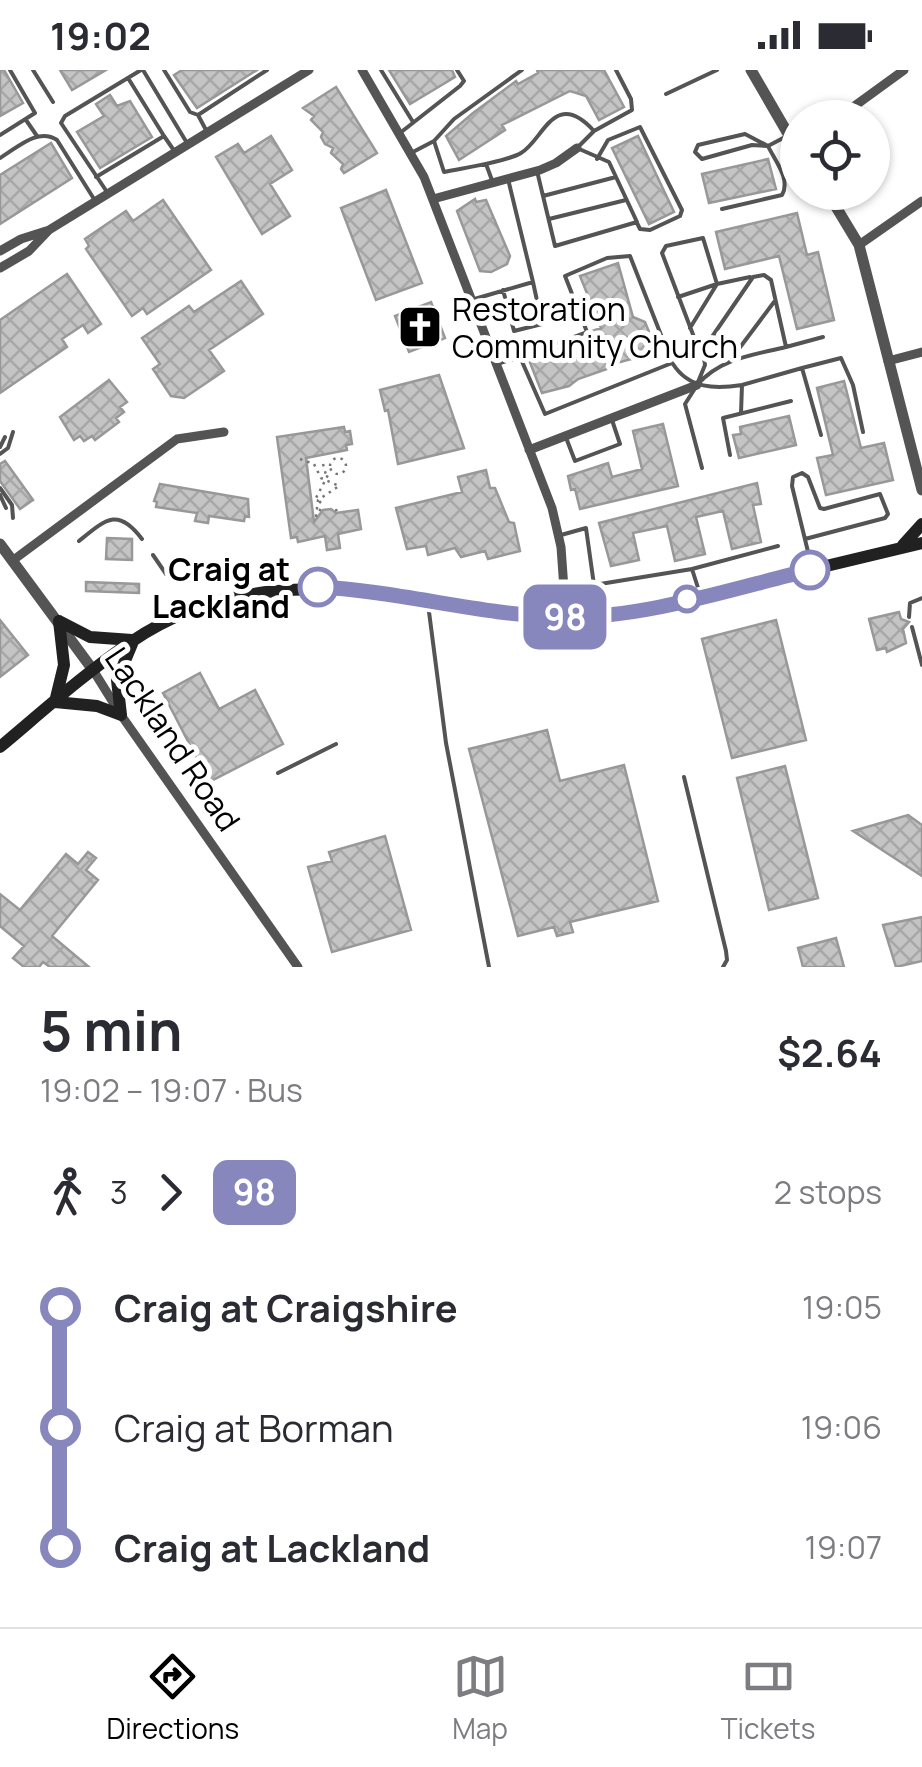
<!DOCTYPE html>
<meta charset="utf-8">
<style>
:root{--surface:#fff;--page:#f2f2f3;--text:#2b2b33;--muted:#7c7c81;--line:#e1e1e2;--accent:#000}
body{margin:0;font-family:Manrope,sans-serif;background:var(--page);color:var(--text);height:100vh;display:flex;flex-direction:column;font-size:38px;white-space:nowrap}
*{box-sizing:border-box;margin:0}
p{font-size:32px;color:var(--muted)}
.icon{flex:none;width:55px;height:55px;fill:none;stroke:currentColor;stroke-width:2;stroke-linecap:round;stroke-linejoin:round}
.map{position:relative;height:897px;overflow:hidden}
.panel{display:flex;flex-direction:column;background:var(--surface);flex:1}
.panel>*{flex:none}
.badge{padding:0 20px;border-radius:15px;font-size:35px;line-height:65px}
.buttons{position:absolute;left:780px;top:30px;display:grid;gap:20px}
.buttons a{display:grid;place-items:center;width:110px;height:110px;border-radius:50%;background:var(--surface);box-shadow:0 2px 8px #0004;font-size:50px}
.map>.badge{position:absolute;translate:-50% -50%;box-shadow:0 0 0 5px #fff}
.legs{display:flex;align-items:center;gap:15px;height:110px;padding:0 40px;font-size:32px}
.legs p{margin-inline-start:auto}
.summary{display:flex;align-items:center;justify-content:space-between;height:170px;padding:0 40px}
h1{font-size:55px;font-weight:700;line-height:75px}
ul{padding:0 40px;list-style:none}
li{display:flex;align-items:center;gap:35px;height:120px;font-size:38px}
li i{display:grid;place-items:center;width:15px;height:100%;margin:0 12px;background:currentColor}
li i::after{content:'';width:25px;height:25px;margin:-12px;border:8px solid;border-radius:50%;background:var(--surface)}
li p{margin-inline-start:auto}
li:first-child i{background:linear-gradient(#0000 50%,currentColor 0)}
li:last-child i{background:linear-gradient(currentColor 50%,#0000 0)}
.status{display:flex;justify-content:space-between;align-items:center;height:70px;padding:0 50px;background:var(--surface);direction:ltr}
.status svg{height:28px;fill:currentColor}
.menu{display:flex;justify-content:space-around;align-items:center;height:140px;border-top:2px solid var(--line);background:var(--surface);font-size:28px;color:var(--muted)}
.menu a{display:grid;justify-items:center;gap:5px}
.menu .on{color:var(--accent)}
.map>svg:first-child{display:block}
.building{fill:url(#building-cross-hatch);stroke:#989898;stroke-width:2.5}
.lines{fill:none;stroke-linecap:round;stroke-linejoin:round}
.path{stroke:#767676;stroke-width:2.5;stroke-dasharray:2.5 5;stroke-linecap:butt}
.service{stroke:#545454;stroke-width:4}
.minor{stroke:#545454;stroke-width:9}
.tertiary{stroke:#545454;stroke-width:11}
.secondary{stroke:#212121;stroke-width:12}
.line-1-casing{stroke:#fff;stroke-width:22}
.line-1{stroke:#8786bd;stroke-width:15}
.stop-1-dot{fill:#fff;stroke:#8786bd;stroke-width:5}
.labels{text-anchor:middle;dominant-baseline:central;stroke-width:10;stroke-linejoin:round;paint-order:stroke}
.poi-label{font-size:32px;fill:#000;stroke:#fff;text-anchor:start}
.stop-label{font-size:32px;font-weight:bold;fill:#000;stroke:#fff;text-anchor:end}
.street-label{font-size:32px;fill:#000;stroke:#fff}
</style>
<div class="status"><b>19:02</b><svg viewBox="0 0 49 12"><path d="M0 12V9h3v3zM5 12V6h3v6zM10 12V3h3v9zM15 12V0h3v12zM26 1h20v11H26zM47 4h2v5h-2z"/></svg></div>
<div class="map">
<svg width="922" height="897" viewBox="0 0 922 897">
<defs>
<pattern id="building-cross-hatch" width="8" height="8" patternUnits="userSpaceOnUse" patternTransform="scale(2.5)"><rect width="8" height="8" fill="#c4c4c4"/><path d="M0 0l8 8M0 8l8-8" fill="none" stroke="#a7a7a7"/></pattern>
</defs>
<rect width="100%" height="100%" fill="#fff"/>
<path class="building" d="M0,0H4L23,33L0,46Z
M60,0H106L72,20Z
M182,0H257L197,38L174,5Z
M389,0H452L455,7L410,34Z
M537,0H604L624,37L599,50L586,26L570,21L502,55L505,60L459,90L446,66L473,43L516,11L518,14L538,3Z
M336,17L377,83L344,103L341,99L343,94L331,83L333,78L325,74L321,67L323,62L311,50L314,46L303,38Z
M110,25L117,36L130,31L152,67L100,98L77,62L104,46L96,34Z
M271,66L292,100L270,114L290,146L262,164L216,87L238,74L244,83Z
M638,66L674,142L649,154L612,78Z
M51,73L72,108L0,154V105Z
M768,89L776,119L709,133L702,104Z
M386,120L422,213L376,230L341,138Z
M475,129L476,132L486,130L510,186L507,194L491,202L480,201L457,141Z
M163,130L211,200L147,244L143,238L132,246L86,179L89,176L85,169L126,141L133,151Z
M797,143L807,185L818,182L834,250L797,259L779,186L725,199L716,162Z
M618,193L633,247L645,252L656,279L654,283L609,295L607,299L578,309L569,316L542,323L529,290L589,267L592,261L601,258L580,206Z
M67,204L101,254L88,263L83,255L62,269L67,277L0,323V250Z
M241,211L263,244L209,280L224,301L184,328L171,326L153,299L160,294L142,268L189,236L194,242Z
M431,232L445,268L409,282L395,246Z
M439,305L464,378L398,394L388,340L385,341L380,320Z
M109,310L127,332L120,337L124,342L116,348L119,352L95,370L92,366L84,371L80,366L74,370L60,347Z
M844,311L861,378L884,373L893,410L826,425L817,388L833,385L817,318Z
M789,346L796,375L739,388L733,365L741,364L740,357Z
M663,354L678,416L580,439L575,419L571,420L568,406L608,393L612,407L642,399L633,361Z
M344,357L345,362L350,361L352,374L346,375L347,380L306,388L314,452L323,440L331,439L336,443L358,440L361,459L338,464L340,478L327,480L325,466L298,472L297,467L291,468L277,367Z
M5,391L33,430L20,439L0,411V394Z
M486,400L490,418H495L509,452L514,453L520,481L488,489L485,481L461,487L455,478L428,485L426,476L407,479L396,438L462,422L458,407Z
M757,413L761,434L753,435L761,472L732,479L723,441L696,447L705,484L675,491L667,456L633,463L639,490L611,496L599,453Z
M160,414L248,429L249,447L245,446L244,451L209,446L208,453L195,451L197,443L156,437L157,432L154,431Z
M107,468L132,469V490L106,489Z
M86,512L139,514V523L86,521Z
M899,542L901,549L909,552L903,559L906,573L887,582L886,578L877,580L869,549Z
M0,550L28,585L0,607Z
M776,550L806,670L732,688L702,569Z
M200,603L219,639L255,620L283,674L209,712L163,623Z
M547,660L560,711L624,695L658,831L570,852L573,862L557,866L554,857L518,866L469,679Z
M785,696L818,828L769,840L737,708Z
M908,745L922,755V806L853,761Z
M385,766L411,860L332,882L308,797L332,791L329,782Z
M88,782L96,788L86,800L98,810L52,866L89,897H50L43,892L39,897H24L13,888L24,876L0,856V824L20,840L66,784L78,794Z
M922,847V891L896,897L883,855Z
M836,868L844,897H803L798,878Z"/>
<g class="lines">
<path class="path" d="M330 396a8 8 0 1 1 16 0a8 8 0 1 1-16 0Z
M300,389L314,394L321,408L339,416L318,430L316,446L322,437
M323,394L326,405
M321,433L316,428L329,403
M336,439L337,443"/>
<path class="service" d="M33,0L53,32
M143,0L187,73
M164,0L190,42L198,45L206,60
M381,0L413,52
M522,0L454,49L434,71L444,102C463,98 506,92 521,83C543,71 554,17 594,61
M128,8L164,66
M666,24L717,0
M198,45L267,0
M26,50L37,66
M400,63L460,16L464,11L457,0
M745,64L768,76L752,75L702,89L695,82L698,75Z
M0,65L35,43L10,0
M411,83L434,71
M0,88C17,78 38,57 57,70L94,129
M597,89L608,70L640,57L682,140L680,146L650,160L640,159L637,153
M486,94L493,113
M537,101L555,176L637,152L609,92L577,78L594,61L632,40L631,29L616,0
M96,107L164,66L175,82
M107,122L61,53L65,46L141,0
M543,126L616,107
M722,139L782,125C791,109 775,91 768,76L787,66
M549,149L626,130
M503,220L514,261L542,254L533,212
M678,227L717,214L703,168L666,176L662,183L697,275L703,280
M471,230L533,212L508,109
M690,258L717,214L750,207
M786,277L823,267
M736,289L738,280L774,232
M500,293L520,287L545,344L672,293L630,186L607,188L565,206L587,262L520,287
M673,294C689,319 715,319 742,315L741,343
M802,298L841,288L853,315L863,362
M697,315C721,288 753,285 786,277L771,210L764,205L753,207L703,280L705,295L698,312
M742,315L802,298L821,365
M694,320L685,334L702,398
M565,365L575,391L620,374L612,350
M0,377L5,367
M0,384L8,378L13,362
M730,385L723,348L791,331
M0,418L12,435L13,448
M0,425L6,438
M561,465L586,458L594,515L692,499L699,521
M805,469L885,448L888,444L880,424L824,439L820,438L808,407L802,403L793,407L792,416L811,494
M79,471C106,449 118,437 142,469
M153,485L166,504
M692,499L778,476
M428,534L446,673L489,897
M909,547L910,533L922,528
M912,557L922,595
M278,703L336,674
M684,707L726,881L727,890L723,897"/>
<path class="minor" d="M362,0L424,107L552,438L561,477L566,547
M838,48L904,0
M433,129L540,100L556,93L577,78
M859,175L922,131
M0,181L21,169L46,161
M0,198L29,181L49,160L309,0
M888,291L922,282
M529,380L697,315
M12,491L177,369L224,362
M93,600L121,645L298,897"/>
<path class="tertiary" d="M751,0L798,81
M827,122L859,175L922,420
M0,474L93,600"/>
<path class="secondary" d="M903,475L922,454
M59,551L90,567L132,570
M55,632L97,636L121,645L117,610L132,574
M55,632L64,595L59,551
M0,677C43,641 85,603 131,572C221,510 323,513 426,529C498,540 566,552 639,541L922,473"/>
</g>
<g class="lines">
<defs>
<path id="line-1" d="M318,517C400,521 480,545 561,547C642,549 731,519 810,500"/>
</defs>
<use href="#line-1" class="line-1-casing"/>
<use href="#line-1" class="line-1"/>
</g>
<defs>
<symbol id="church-square" viewBox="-11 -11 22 22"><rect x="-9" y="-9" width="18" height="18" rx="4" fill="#000" stroke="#fff"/><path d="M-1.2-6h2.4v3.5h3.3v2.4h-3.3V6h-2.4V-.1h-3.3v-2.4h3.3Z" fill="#fff"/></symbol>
</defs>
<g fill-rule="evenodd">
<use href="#church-square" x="395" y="232" width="50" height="50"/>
</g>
<g class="stop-1-dot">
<circle cx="810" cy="500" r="18"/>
<circle cx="318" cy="517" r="18"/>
<circle cx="687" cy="529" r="12"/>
</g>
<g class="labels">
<g class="poi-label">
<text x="452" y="239">Restoration<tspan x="452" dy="37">Community Church</tspan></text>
</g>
<g class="stop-label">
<text x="290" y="499">Craig at<tspan x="290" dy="37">Lackland</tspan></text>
</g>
<g class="street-label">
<text transform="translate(173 669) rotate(56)">Lackland Road</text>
</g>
</g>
</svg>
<div class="buttons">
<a><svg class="icon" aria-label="locate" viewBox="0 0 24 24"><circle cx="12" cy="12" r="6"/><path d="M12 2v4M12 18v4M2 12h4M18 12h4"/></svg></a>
</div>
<b class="badge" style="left:565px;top:547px;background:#8786bd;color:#fff">98</b>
</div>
<section class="panel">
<div class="summary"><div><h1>5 min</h1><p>19:02 – 19:07 · Bus</p></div><b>$2.64</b></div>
<div class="legs"><svg class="icon" aria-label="walk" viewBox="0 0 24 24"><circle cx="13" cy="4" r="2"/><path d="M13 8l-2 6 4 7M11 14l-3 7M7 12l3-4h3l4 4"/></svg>3<svg class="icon" aria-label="forward" viewBox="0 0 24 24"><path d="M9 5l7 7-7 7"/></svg><b class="badge" style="background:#8786bd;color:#fff">98</b><p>2 stops</p></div>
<ul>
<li><i style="color:#8786bd"></i><b>Craig at Craigshire</b><p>19:05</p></li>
<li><i style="color:#8786bd"></i><span>Craig at Borman</span><p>19:06</p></li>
<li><i style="color:#8786bd"></i><b>Craig at Lackland</b><p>19:07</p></li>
</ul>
</section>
<nav class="menu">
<a class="on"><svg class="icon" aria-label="directions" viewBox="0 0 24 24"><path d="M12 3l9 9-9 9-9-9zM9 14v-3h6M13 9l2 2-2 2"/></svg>Directions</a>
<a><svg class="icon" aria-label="map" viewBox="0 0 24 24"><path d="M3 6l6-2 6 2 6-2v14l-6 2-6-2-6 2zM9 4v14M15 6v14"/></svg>Map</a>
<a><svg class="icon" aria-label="tickets" viewBox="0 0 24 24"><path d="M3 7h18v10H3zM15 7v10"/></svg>Tickets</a>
</nav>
